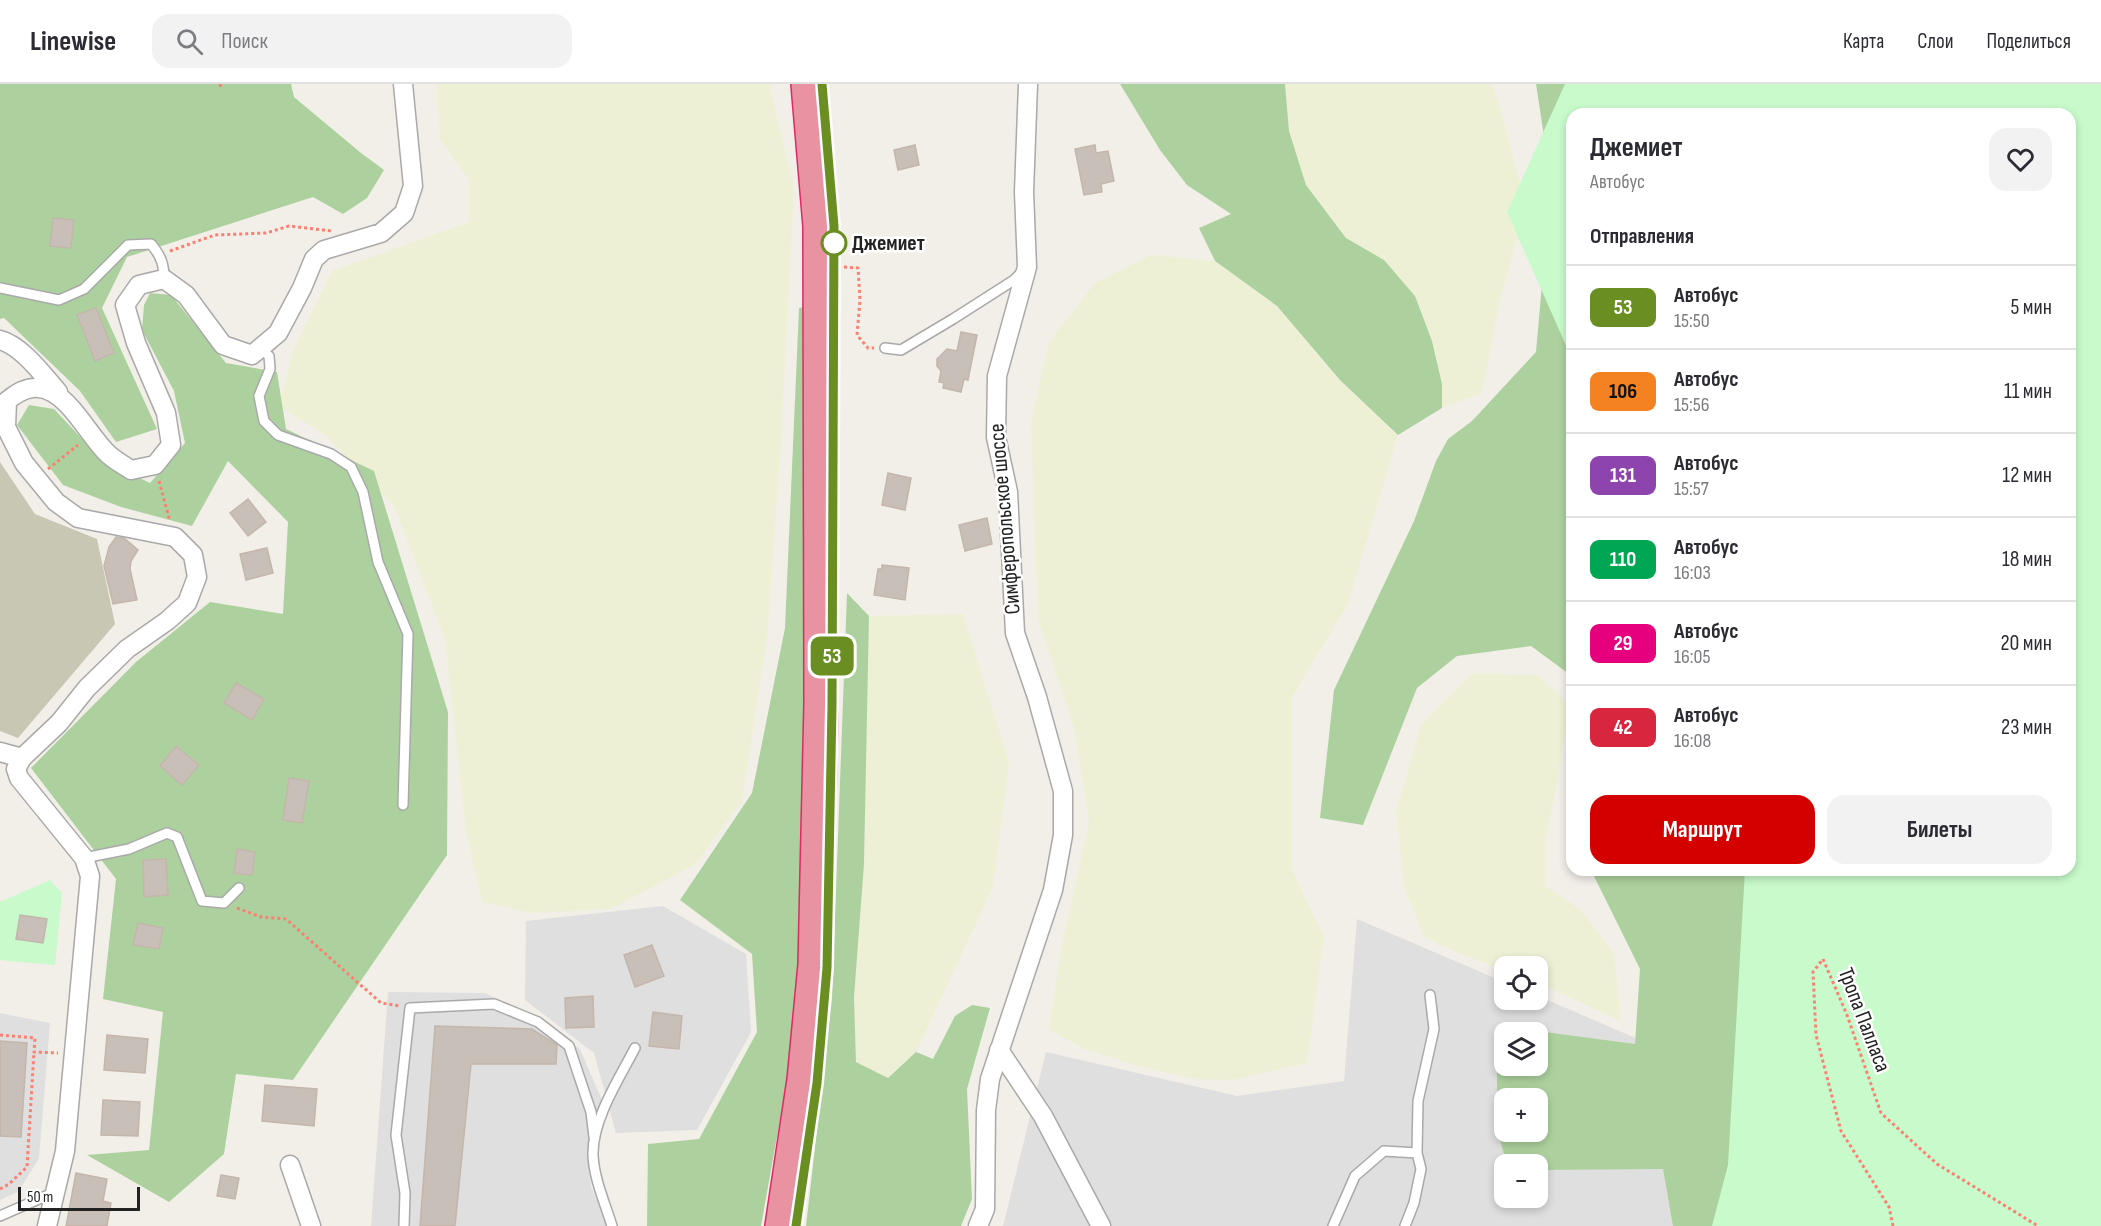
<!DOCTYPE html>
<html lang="ru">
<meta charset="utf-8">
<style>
:root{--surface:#fff;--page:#f2f2f3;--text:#2b2b33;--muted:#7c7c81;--line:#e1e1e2;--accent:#d40000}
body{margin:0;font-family:"Sofia Sans Condensed",sans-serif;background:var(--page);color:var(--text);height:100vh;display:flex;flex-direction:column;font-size:22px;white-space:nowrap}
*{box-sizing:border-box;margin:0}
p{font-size:20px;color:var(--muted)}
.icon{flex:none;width:33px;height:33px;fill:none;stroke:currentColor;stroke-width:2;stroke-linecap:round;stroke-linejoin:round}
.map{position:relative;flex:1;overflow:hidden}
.drawer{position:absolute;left:1566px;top:24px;width:510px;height:768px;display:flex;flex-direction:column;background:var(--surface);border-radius:18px;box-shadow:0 3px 9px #0003}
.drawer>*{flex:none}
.badge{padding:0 12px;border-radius:9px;font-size:21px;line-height:39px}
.tools{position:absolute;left:1494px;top:872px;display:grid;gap:12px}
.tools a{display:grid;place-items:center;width:54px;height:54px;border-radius:12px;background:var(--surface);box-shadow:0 3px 9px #0003;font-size:30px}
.scale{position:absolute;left:18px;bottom:15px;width:122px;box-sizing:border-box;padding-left:6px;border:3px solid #222;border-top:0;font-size:16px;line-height:21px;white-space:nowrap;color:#222;-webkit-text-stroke:4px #fff;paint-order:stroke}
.map>.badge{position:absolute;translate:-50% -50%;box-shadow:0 0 0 3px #fff}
h2{padding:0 24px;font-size:22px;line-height:54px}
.round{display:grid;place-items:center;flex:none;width:63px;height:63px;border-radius:18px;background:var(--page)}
.head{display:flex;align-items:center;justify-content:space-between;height:102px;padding:0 24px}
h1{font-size:28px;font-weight:700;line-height:45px}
.action{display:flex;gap:12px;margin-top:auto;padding:12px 24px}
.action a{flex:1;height:69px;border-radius:18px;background:var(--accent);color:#fff;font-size:24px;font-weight:700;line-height:69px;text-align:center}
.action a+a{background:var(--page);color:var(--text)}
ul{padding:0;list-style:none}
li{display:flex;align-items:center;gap:18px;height:84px;padding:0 24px;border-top:2px solid var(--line)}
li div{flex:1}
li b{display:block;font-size:22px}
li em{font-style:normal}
li .badge{min-width:66px;font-weight:700;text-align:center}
header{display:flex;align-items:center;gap:36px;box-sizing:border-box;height:84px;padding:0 30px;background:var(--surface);border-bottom:2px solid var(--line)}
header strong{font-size:28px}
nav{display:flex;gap:33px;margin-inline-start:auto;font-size:21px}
.search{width:420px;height:54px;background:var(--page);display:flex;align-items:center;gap:15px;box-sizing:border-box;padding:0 21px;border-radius:18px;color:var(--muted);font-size:22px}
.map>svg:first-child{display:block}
.residential{fill:#e0dfdf;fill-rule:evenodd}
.construction{fill:#c7c7b4}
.farmland{fill:#eef0d5}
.forest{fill:#add19e;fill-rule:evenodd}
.park{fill:#c8facc}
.building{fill:#c7bfb8;stroke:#c4b6ab;stroke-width:1.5}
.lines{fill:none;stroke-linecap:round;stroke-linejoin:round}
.lane-casing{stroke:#a9a9a9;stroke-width:12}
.street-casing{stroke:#a9a9a9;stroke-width:21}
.highway-casing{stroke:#dc2a67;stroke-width:36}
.path{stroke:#fa8072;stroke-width:3;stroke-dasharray:3 3;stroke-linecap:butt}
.lane{stroke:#fff;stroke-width:9}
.street{stroke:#fff;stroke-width:18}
.highway{stroke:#e892a2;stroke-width:33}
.line-casing{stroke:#fff;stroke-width:14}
.line{stroke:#6b8e23;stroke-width:9}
.stop-dot{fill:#fff;stroke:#6b8e23;stroke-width:3}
.labels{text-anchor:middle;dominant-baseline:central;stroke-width:5;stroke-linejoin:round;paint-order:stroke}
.stop-label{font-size:22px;font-weight:bold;fill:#222;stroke:#fff;text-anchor:start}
.street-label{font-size:22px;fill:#222;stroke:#fff}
</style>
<header>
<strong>Linewise</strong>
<div class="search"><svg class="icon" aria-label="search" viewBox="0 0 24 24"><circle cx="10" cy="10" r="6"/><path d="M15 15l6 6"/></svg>Поиск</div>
<nav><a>Карта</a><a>Слои</a><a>Поделиться</a></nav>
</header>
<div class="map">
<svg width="2101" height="1142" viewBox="0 0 2101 1142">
<rect width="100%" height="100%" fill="#f2efe9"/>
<path class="residential" d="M663,822L746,870L751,948L697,1046L616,1049L594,969L525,916L526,837Z
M1357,835L1504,898V915H1538V912L1703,983L1679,1142H1003L1046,968L1237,1012L1344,997ZM1504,948H1538V981H1504ZM1504,1014H1538V1047H1504ZM1504,1080H1538V1113H1504Z
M388,908L485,909L531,931L580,965L602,1016L588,1043L591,1102L607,1142H371Z
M0,929L50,939L39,1074L19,1107L0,1116Z"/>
<path class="construction" d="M0,378L35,430L97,455L115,540L18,654L0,647Z"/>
<path class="farmland" d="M437,0H769L794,104L781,357L767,554L742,717L695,781L610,825L533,829L482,818L466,748L445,555L394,422L325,351L279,322L293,267L332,187L469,138V96L440,55Z
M1285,0H1492L1500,23L1526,123L1500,216L1482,309L1442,324V300L1384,176L1346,154L1306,101L1289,47Z
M1151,171L1215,177L1277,222L1340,296L1398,351L1348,520L1292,613V786L1324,852L1307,979L1232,996L1194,995L1141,983L1087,966L1049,946L1061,865L1089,738L1074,643L1038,535L1031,338L1049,258L1095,199Z
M963,530L1009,679L993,803L916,968L887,994L856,978L854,913L864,780L869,532Z
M1472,589L1538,591L1569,621L1559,688L1545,758V802L1580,825L1614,869L1621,937L1538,899V882H1504V886L1462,871L1424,853L1404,802L1396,728L1421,641Z"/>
<path class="forest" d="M0,0H291L294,13L361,69L384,86L367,114L343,130L313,113L127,173L102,224L157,345L116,358L80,307L4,234L0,235Z
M1120,0H1285L1289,47L1306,101L1346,154L1384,176L1415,212L1432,257L1442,300V324L1398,351L1340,296L1277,222L1215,177L1199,144L1231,130L1187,101L1160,66Z
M1536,0H2101V1142H1673L1663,1085L1538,1086V1080H1507L1497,1046V975L1504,962V981H1538V948H1513L1515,944L1635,960L1640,885L1591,786H2070V30H1572V597L1569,590L1531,562L1457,572L1417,604L1363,741L1320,734L1334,606L1414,437L1436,377L1448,355L1472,337L1536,268L1551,98ZM1504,1014H1538V1047H1504Z
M150,209L171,211L226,279L277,288L286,345L374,387L448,628L447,771L293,996L236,990L224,1070L169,1118L87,1071L149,1066L163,928L103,915L116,795L31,684L136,578L210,518L283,530L288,438L228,377L192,442L121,423L63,401L17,341L29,321L54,325L102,376L150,399L185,359L174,307L142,246L144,221Z
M811,222L813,536L795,951L761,1142H647L648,1060L699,1055L757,948L752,870L680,816L752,709L785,544L799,224Z
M847,509L869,532L864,780L854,913L856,978L888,994L916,968L933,975L955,932L972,921L990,924L967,1005L972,1115L961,1142H806L832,915Z"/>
<path class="park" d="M1565,0H2101V1142H1712L1728,1081L1745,786H2070V30H1572V275L1507,128Z
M50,796L62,809L55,881L0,876V818Z"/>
<path class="building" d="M915,61L919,81L898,86L894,66Z
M1095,61L1096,69L1108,67L1114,97L1101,100L1102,108L1084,111L1075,65Z
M53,134L74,136L71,164L50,162Z
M96,224L114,269L95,277L77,231Z
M961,248L977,251L968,296L964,295L961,308L943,304L944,299L939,298L941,287L937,282V275L947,265L957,267Z
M888,389L911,394L905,426L882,421Z
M248,415L266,438L248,452L230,429Z
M987,434L992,460L965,467L959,441Z
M116,453L124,454L138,466L131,477L130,485L137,516L113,520L104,482L109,463Z
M267,464L273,489L246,496L240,470Z
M882,481L909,484L905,516L874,511L878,485H882Z
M236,599L264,615L252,636L224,619Z
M176,662L199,681L182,701L160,682Z
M289,694L309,697L302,739L283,736Z
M237,765L255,768L252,791L234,789Z
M166,775L168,811L144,813L143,776Z
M20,831L47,835L43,859L16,855Z
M138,839L163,844L159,865L133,861Z
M652,861L664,892L635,903L624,871Z
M593,912L594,943L566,944L565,914Z
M653,928L682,932L679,965L649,962Z
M435,942L532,945L557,961L556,980H471L455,1142H420Z
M107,951L148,955L145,989L104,986Z
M0,957L27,959L21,1053L0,1052Z
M265,1001L317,1005L314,1042L262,1037Z
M103,1016L140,1018L138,1052L101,1051Z
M76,1089L107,1095L103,1117L111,1119L107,1142H66Z
M221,1091L239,1094L235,1115L217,1112Z"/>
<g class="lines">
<defs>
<path id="lane" d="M0,204L59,216L84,205L128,161L151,160C161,172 164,180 164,195
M260,264L269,272L270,285L259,312L264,337L278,351L331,370L351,383L363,408L378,478L408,550L403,721
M885,264L901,266L953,235L1014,196L1024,186
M84,774L129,765L167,749L177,753L202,817L224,819L239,804
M1417,1069L1418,1017L1434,945L1430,911
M0,1132L55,1108
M404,1142L405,1109L396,1051L410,924L494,920L538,938L569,962L591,1028L594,1053
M612,1142C605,1119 594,1095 593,1071C592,1036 619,995 635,964
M1333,1142L1355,1092L1384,1067L1417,1069L1421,1085L1414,1119L1405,1142"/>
<path id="street" d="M0,256C22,262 43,291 58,308
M0,668L22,674
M999,966L1043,1032L1101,1142
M290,1081L311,1142
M47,1142L65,1067L90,792L84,774L19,694L16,685L22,674L59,639L87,604L127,565L167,537L187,519L197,493L193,471L175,453L78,434L56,418L24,379L6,343L7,317C53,277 78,338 105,367C112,375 122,380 131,386L155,381L171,361L166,329L136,259L125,221L139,201L164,195L186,211L223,261L252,271L278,249L302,204L314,175L324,166L381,149L404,129L413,102L403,0
M978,1142L985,1125L986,1026L990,995L1053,806L1063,751V707L1037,613L1015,549L1008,408L996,353L997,292L1027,183L1024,108L1028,0"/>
<path id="highway" d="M782,1142L804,996L815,881L821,619L820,142L808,0"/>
</defs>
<use href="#lane" class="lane-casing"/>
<use href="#street" class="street-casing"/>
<use href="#highway" class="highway-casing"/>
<path class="path" d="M220,0L221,4
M170,167L215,151L266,149L289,142L332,147
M844,183L858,184L860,216L857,251L868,264H874
M48,385L78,361
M159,397L170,437
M237,824L261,833L286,835L381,919L400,922
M0,951L35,954L34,968L58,969
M0,1105L9,1100L27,1083L34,968
M1893,1142L1889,1123L1841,1047L1816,951L1813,888L1823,875L1847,931L1881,1029L1937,1080L2038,1142"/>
<use href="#lane" class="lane"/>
<use href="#street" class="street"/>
<use href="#highway" class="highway"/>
</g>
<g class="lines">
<defs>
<path id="line" d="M796,1142L817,999L827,884L832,622L834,142L822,0"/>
</defs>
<use href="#line" class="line-casing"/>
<use href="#line" class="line"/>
</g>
<circle class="stop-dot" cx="834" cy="159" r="12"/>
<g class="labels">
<g class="stop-label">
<text x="852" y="159">Джемиет</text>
</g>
<g class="street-label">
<text transform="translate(1005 435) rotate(-95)">Симферопольское шоссе</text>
<text transform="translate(1864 936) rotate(69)">Тропа Палласа</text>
</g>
</g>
</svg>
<div class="tools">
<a><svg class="icon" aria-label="locate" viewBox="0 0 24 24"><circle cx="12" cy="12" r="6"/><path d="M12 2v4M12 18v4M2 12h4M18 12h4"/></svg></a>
<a><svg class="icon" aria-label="layers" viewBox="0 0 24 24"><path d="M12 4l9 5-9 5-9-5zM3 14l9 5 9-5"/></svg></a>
<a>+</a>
<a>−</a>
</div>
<div class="scale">50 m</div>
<b class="badge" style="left:832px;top:572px;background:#6b8e23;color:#fff">53</b>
<section class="drawer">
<div class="head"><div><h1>Джемиет</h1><p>Автобус</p></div><a class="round"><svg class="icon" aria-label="heart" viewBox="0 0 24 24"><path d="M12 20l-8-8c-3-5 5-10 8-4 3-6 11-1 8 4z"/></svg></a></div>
<h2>Отправления</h2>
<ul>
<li><span class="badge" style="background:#6b8e23;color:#fff">53</span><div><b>Автобус</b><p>15:50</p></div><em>5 мин</em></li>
<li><span class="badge" style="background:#f58220;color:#111">106</span><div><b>Автобус</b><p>15:56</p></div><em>11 мин</em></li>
<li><span class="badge" style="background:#8e44ad;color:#fff">131</span><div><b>Автобус</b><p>15:57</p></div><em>12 мин</em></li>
<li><span class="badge" style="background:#00a651;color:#fff">110</span><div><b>Автобус</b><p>16:03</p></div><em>18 мин</em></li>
<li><span class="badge" style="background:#e6007e;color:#fff">29</span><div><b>Автобус</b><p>16:05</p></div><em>20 мин</em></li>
<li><span class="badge" style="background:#d7263d;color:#fff">42</span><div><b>Автобус</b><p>16:08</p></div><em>23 мин</em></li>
</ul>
<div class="action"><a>Маршрут</a><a>Билеты</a></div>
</section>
</div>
